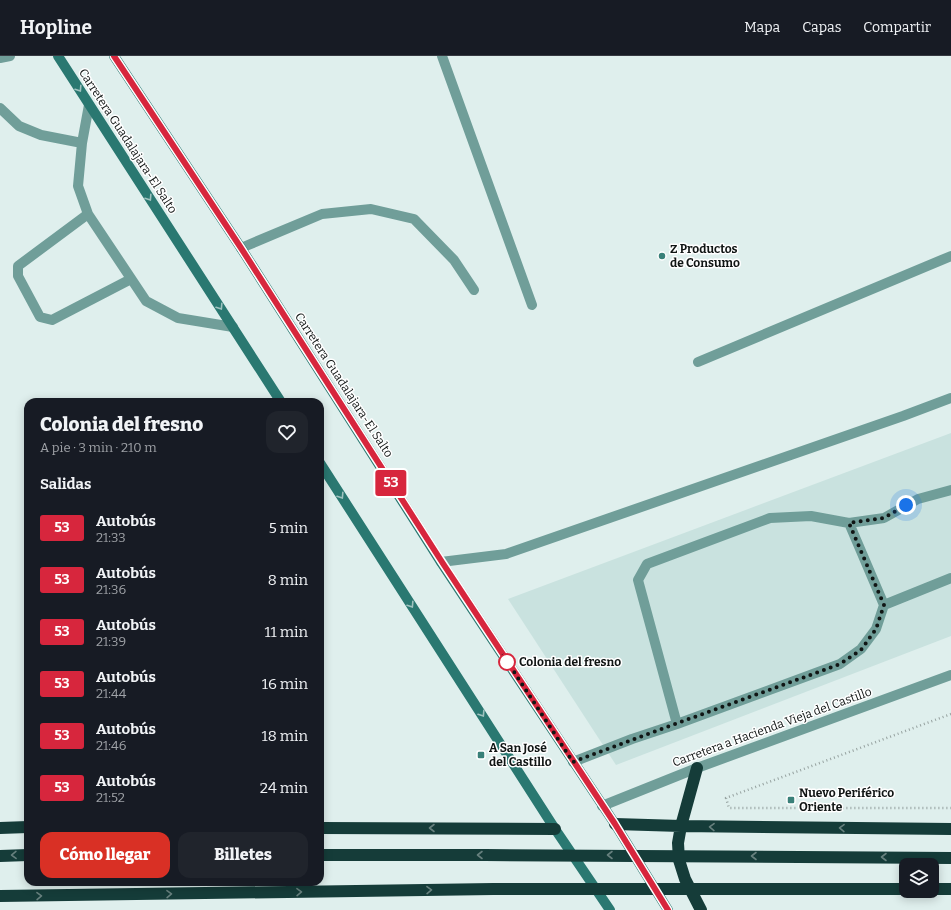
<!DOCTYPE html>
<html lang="es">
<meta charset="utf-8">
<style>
:root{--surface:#171b24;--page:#20242c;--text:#f1f3f6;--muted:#9ea1a6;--line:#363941;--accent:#d93025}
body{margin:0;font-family:Bitter,serif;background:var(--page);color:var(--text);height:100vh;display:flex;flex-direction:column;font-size:15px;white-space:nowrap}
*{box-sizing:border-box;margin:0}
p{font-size:13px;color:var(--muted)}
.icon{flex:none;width:22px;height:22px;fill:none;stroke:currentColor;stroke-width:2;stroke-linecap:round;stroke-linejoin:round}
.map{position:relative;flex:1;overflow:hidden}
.drawer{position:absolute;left:24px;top:342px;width:300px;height:488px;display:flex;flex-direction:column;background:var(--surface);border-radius:12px;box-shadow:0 2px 10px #0003}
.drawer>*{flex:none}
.badge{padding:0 8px;border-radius:3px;font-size:14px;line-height:26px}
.controls{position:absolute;left:899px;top:802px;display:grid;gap:8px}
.controls a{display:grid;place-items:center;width:40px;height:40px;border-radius:8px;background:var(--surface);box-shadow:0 2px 10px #0003;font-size:20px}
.you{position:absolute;width:20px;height:20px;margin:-10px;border:3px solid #fff;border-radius:50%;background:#1a73e8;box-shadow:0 0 0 6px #1a73e833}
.map>.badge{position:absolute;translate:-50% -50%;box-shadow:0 0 0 2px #fff}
h2{padding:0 16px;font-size:15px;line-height:36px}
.round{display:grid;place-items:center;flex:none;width:42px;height:42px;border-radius:12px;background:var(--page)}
.head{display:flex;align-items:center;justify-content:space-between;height:68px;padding:0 16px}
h1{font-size:19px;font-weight:800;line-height:30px}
.action{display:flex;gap:8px;margin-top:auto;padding:8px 16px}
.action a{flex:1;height:46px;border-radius:12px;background:var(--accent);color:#fff;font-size:16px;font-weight:800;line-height:46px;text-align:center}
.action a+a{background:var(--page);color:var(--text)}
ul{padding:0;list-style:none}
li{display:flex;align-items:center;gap:12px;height:52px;padding:0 16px}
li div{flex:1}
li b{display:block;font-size:15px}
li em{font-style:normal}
li .badge{min-width:44px;font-weight:700;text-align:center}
header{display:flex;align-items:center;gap:24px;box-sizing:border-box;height:56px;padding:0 20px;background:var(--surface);border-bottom:1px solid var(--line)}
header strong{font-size:19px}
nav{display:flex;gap:22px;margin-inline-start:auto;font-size:14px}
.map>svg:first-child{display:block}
.built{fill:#c9e2df}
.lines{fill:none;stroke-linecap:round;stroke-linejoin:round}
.path{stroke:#96a2a0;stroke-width:2.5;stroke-dasharray:1 3;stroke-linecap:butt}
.service{stroke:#709e99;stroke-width:10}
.minor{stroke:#709e99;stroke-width:10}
.secondary{stroke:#2a7871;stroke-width:10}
.motorway{stroke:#153c39;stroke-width:12}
.motorway-bridge{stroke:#153c39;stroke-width:12}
.oneway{stroke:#9fc2bf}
.oneway2{stroke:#67807e}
.line-casing{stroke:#fff;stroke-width:9}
.line{stroke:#d7263d;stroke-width:6}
.walk{stroke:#101514;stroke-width:4;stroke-dasharray:0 7.2}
.poi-dot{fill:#398079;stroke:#fff;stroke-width:1.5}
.stop-dot{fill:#fff;stroke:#d7263d;stroke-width:2}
.labels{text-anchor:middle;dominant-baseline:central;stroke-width:3;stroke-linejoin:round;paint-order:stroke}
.street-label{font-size:12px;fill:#101514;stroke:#fff}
.poi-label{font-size:12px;font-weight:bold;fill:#101514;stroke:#fff;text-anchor:start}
.stop-label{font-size:12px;font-weight:bold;fill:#101514;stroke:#fff;text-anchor:start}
</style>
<header>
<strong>Hopline</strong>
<nav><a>Mapa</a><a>Capas</a><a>Compartir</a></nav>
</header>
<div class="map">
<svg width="951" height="854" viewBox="0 0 951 854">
<rect width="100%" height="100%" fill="#dfefed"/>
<path class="built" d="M951,377V580L616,709L508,543Z"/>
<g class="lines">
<path class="path" d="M951,658L726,742L729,752H951"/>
<path class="service" d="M442,0L532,249
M0,2L10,0
M89,49L82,87L78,130L88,158L146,245L178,262L233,271
M0,52L19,70L41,79L82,87
M88,158L18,210V220L40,261L52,264L131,223
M241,192L322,158L371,153L414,163L454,204L474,234
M698,306L951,200
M849,467L884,549
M441,506L506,498L903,360L951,342
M677,668L840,608L861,593L876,573L884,549L951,522
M573,706L632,683L677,668L638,524L647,508L770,462L811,460L849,467L884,462L918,443L951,434"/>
<path class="minor" d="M602,750L697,712L951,619"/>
<path class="secondary" d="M58,0L281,346
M114,0L241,192L441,506L615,768L668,854
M320,407L555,773L610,854"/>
<path class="motorway" d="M697,712L681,770L678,787L679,804L685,823L701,854
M615,768L681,770L951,773
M0,772L28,771
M320,772L555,773
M0,800L28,799
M932,833H951"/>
<path class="motorway-bridge" d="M320,799H485L951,802
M0,840L493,833H906"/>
</g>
<defs><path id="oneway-chevron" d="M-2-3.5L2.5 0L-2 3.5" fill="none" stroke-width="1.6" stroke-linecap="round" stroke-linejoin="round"/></defs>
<g class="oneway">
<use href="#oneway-chevron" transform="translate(79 33) rotate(57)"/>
<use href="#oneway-chevron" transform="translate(149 142) rotate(57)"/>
<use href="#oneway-chevron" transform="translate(220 251) rotate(57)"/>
<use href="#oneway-chevron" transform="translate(341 440) rotate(57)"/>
<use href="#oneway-chevron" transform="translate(411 549) rotate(57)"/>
<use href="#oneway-chevron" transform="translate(482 658) rotate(57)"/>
</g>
<g class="oneway2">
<use href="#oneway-chevron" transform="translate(712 771) rotate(-179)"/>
<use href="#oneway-chevron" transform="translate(432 772) rotate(-180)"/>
<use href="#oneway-chevron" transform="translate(842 772) rotate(-179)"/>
<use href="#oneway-chevron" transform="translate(14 799) rotate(179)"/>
<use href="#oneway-chevron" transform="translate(480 799) rotate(-180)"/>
<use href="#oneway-chevron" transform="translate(610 799) rotate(-180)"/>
<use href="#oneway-chevron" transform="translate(754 800) rotate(-180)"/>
<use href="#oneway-chevron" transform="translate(884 801) rotate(-180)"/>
<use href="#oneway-chevron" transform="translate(429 834) rotate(-1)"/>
<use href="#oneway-chevron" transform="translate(299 836) rotate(-1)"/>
<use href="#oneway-chevron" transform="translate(169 838) rotate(-1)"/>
<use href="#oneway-chevron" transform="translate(39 840) rotate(-1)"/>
</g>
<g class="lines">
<defs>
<path id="line" d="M114,0L241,192L442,506L615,768L668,854"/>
</defs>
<use href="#line" class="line-casing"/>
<use href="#line" class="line"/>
<path class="walk" d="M507,606L503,599L573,706C662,672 751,641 840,608L861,594L876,573L884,549L849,467L884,462L906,449"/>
</g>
<g class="poi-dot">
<circle cx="662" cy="200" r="4"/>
<rect x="477" y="695" width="8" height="8" rx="2"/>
<rect x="787" y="740" width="8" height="8" rx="2"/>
</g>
<circle class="stop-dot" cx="507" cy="606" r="8"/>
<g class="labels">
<g class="street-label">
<text transform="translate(128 85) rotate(57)">Carretera Guadalajara-El Salto</text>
<text transform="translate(344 329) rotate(57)">Carretera Guadalajara-El Salto</text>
<text transform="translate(772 671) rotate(-20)">Carretera a Hacienda Vieja del Castillo</text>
</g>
<g class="poi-label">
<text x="670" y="193">Z Productos<tspan x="670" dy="14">de Consumo</tspan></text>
<text x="489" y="692">A San José<tspan x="489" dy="14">del Castillo</tspan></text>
<text x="799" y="737">Nuevo Periférico<tspan x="799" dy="14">Oriente</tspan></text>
</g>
<g class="stop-label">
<text x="519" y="606">Colonia del fresno</text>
</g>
</g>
</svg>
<div class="controls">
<a><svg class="icon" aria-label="layers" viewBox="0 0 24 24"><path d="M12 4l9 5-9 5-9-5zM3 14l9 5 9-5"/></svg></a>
</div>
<div class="you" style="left:906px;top:449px"></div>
<b class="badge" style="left:391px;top:427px;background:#d7263d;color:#fff">53</b>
<section class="drawer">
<div class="head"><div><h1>Colonia del fresno</h1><p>A pie · 3 min · 210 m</p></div><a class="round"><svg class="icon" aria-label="heart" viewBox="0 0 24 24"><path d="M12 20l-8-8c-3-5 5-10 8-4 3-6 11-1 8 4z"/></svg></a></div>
<h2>Salidas</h2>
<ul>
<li><span class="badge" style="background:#d7263d;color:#fff">53</span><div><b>Autobús</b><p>21:33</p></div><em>5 min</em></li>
<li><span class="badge" style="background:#d7263d;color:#fff">53</span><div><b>Autobús</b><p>21:36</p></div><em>8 min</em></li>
<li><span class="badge" style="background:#d7263d;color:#fff">53</span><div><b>Autobús</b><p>21:39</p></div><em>11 min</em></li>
<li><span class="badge" style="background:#d7263d;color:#fff">53</span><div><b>Autobús</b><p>21:44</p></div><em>16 min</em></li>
<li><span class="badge" style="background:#d7263d;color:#fff">53</span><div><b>Autobús</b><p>21:46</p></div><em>18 min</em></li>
<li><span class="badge" style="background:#d7263d;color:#fff">53</span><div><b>Autobús</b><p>21:52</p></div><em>24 min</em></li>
</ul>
<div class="action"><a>Cómo llegar</a><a>Billetes</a></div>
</section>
</div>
